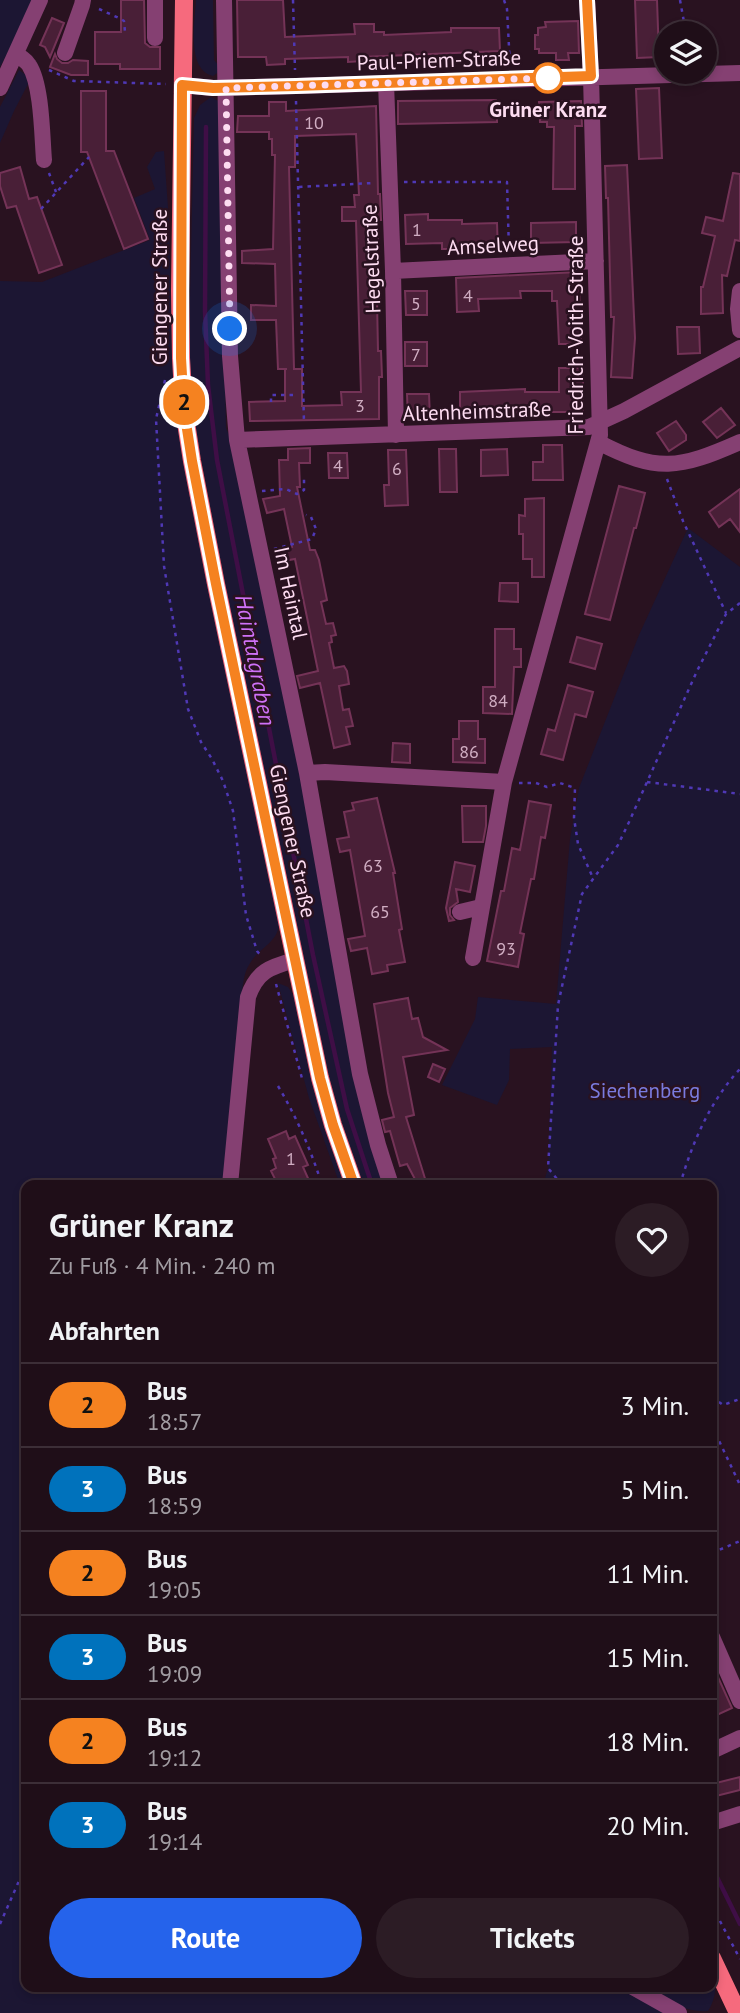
<!DOCTYPE html>
<html lang="de">
<meta charset="utf-8">
<style>
:root{--surface:#1f0e18;--page:#2c1c25;--text:#f1f3f6;--muted:#a19ca2;--line:#3c2e37;--accent:#2563eb}
body{margin:0;font-family:"PT Sans",sans-serif;background:var(--page);color:var(--text);height:100vh;display:flex;flex-direction:column;font-size:26px;white-space:nowrap}
*{box-sizing:border-box;margin:0}
p{font-size:23px;color:var(--muted)}
.icon{flex:none;width:38px;height:38px;fill:none;stroke:currentColor;stroke-width:2;stroke-linecap:round;stroke-linejoin:round}
.map{position:relative;flex:1;overflow:hidden}
.panel{position:absolute;left:21px;top:1180px;width:696px;height:812px;display:flex;flex-direction:column;background:var(--surface);border-radius:14px;box-shadow:0 4px 10px #0003,0 0 0 2px var(--line)}
.panel>*{flex:none}
.badge{padding:0 14px;border-radius:23px;font-size:24px;line-height:46px}
.tools{position:absolute;left:654px;top:21px;display:grid;gap:14px}
.tools a{display:grid;place-items:center;width:63px;height:63px;border-radius:50%;background:var(--surface);box-shadow:0 4px 10px #0003,0 0 0 2px var(--line);font-size:35px}
.you{position:absolute;width:35px;height:35px;margin:-18px;border:5px solid #fff;border-radius:50%;background:#1a73e8;box-shadow:0 0 0 10px #1a73e833}
.map>.badge{position:absolute;translate:-50% -50%;box-shadow:0 0 0 4px #fff}
h2{padding:0 28px;font-size:26px;line-height:63px}
.round{display:grid;place-items:center;flex:none;width:74px;height:74px;border-radius:37px;background:var(--page)}
.head{display:flex;align-items:center;justify-content:space-between;height:119px;padding:0 28px}
h1{font-size:33px;font-weight:800;line-height:52px}
.action{display:flex;gap:14px;margin-top:auto;padding:14px 28px}
.action a{flex:1;height:80px;border-radius:42px;background:var(--accent);color:#fff;font-size:28px;font-weight:800;line-height:80px;text-align:center}
.action a+a{background:var(--page);color:var(--text)}
ul{padding:0;list-style:none}
li{display:flex;align-items:center;gap:21px;height:84px;padding:0 28px;border-top:2px solid var(--line)}
li div{flex:1}
li b{display:block;font-size:26px}
li em{font-style:normal}
li .badge{min-width:77px;font-weight:700;text-align:center}
.map>svg:first-child{display:block}
.green{fill:#1c1633}
.lines{fill:none;stroke-linecap:round;stroke-linejoin:round}
.stream{stroke:#3f0e46;stroke-width:4.5}
.building{fill:#491f37;stroke:#743357;stroke-width:2;fill-rule:evenodd}
.path{stroke:#4f38b5;stroke-width:2.5;stroke-dasharray:3.5 5;stroke-linecap:butt}
.minor{stroke:#854072;stroke-width:16}
.major{stroke:#f66a7d;stroke-width:18}
.line-casing{stroke:#fff;stroke-width:16}
.line{stroke:#f58220;stroke-width:10}
.walk{stroke:#fddcf1;stroke-width:7;stroke-dasharray:0 12.6}
.stop-dot{fill:#fff;stroke:#f58220;stroke-width:3.5}
.labels{text-anchor:middle;dominant-baseline:central;stroke-width:5;stroke-linejoin:round;paint-order:stroke}
.number-label{font-size:18px;fill:#d0adc2}
.street-label{font-size:21px;fill:#fddcf1;stroke:#291220}
.stop-label{font-size:21px;font-weight:bold;fill:#fddcf1;stroke:#291220}
.park-label{font-size:21px;fill:#7a7bde;stroke:#291220}
.water-label{font-size:23px;font-style:italic;fill:#cf71f7;stroke:#291220}
</style>
<div class="map">
<svg width="740" height="2013" viewBox="0 0 740 2013">
<rect width="100%" height="100%" fill="#291220"/>
<path class="green" d="M0,0H33L19,32L0,67Z
M196,0H213L214,60L220,67V71L213,76C186,70 195,21 196,0Z
M19,70L26,75L28,84L14,111L0,143V107Z
M211,97L220,102L226,428L230,437L386,1185H360L331,1093L232,620L198,443L191,393L189,343L194,118L200,105Z
M164,151L169,222L172,355L175,360L280,920C278,945 259,946 249,965C243,974 243,988 241,998L226,1185H26V1986H623L671,2013H0V281L42,282L150,240L134,198L155,189L147,167L156,152Z
M688,528L740,567V1399L723,1405L712,1397V1185H543L548,1168L552,1047L510,1049L509,1080L497,1105L442,1085L475,1019L478,997L556,1004L570,839L579,788L639,635Z
M278,983L288,987L294,996L347,1185H340L309,1098Z
M712,1973C718,1986 715,2000 708,2011C684,2013 660,1998 639,1986H712Z"/>
<g class="lines">
<path class="stream" d="M206,127L205,311L208,385L217,460L313,955L347,1109L372,1185
M712,1867L740,1924"/>
</g>
<path class="building" d="M121,0H144L145,43L150,47H160V69H120V64H95V32H121Z
M237,0H283L285,37L355,34L354,24H374V32H384V35L451,32V28H499L500,51L362,57V61L348,62V57L285,59V64L267,65L266,57H238Z
M635,0H657L659,57L637,58Z
M52,18L64,23L50,57L45,47L40,45Z
M578,21L579,53H568L569,60H556V53H539V49H535V35H538V28L546,27L545,22Z
M55,54L57,59L62,63H68L73,60L88,61V75H71L50,67Z
M659,88L662,158L639,159L636,89Z
M81,91H106V151H114L148,239L124,249L87,152H81Z
M496,100L497,122L398,124V101Z
M581,101L582,126H575V189H553L554,127H547V122H540L539,102Z
M269,102H286V111L376,106L378,194H380L381,220H377L380,300H377L378,351H381L382,377H379V419L250,421L249,402L285,401V369H287H278L276,320H251V305L276,306L275,264L242,263V251L273,249L275,155H272V139H269V132H237L238,116H269ZM356,134L359,195H354L355,207H342V221H356L361,392H341L342,405L302,406V369H294L289,167H295V136Z
M627,165L635,338L632,378L611,377L614,317H611L608,198H606L605,166Z
M20,167L29,199L37,197L62,265L39,273L16,206L7,208L0,186V173Z
M733,173L740,174V241L735,240L727,276L722,275L723,313L701,314V287H703L715,236L702,233L706,217L723,221Z
M428,214V220H462V224L497,223L498,252H478V249H442V243L406,244L405,215Z
M576,222V242L531,243V223Z
M579,272L581,344H559L557,301H552V291H520L521,298L478,299L479,311L457,312L456,278Z
M405,291H427V315H406Z
M677,327H699L700,353L678,354Z
M405,342H427V366H405Z
M559,368H583V412H526L460,416V392L525,389V392H559Z
M407,394H429L430,418H408Z
M721,408L735,425L717,438L703,422Z
M676,421L686,435V440L669,451L657,433Z
M543,445H562L563,480H533V462H543Z
M310,448V463H299L300,487H297L310,550H315L319,560L327,600L321,602L326,624L333,623L336,635L331,636L332,642L329,643L334,668L344,666L347,671L349,684L339,686L343,710L349,709L353,726L346,727L350,744L334,748L320,683L300,688L297,676L318,671L295,559L278,562L275,551L292,547L284,509L267,513L263,499L280,496L279,460H288V449Z
M439,449H456L457,492H440Z
M507,449L508,475L481,476V450Z
M388,450H406L408,505L385,506L384,485H389Z
M328,453H347L348,478H329Z
M619,486L645,493L636,528H634L610,620L585,614Z
M740,489V532L730,519L719,527L709,512Z
M544,498V577H532V559H523V534H519V515L525,516V499Z
M500,583H518V602L499,601Z
M495,629H514V649H521V667H514L512,714L483,713V687H495Z
M577,637L602,644L595,669L570,662Z
M568,685L593,692L586,717L575,714L563,760L541,754L548,729L555,731Z
M459,721H478V739H485V763L453,762V739H459Z
M393,743L410,744V763L392,762Z
M377,798L395,873H393L402,929L399,930L405,962L387,965L388,971L372,974L367,948L351,951L348,939L365,936L350,850L340,852L337,839L349,837L344,812L354,810L352,803Z
M529,801L551,805L545,838L541,837L534,879H531L520,933L524,934L518,967L487,961L501,891H504L512,848L520,850Z
M462,806H486V826L483,842H463Z
M455,862L475,866L470,892L456,889L458,902L450,908V915L454,920L449,921L446,908Z
M408,998L412,1019L418,1018L423,1037L447,1050L403,1057L414,1115L406,1117L427,1185H418L407,1164L400,1166L390,1131L385,1132L382,1120L394,1117L388,1093L374,1004Z
M433,1064L445,1069L439,1082L428,1077Z
M286,1131L289,1139L295,1136L308,1165L303,1167L311,1185H278L271,1171L276,1168L273,1159L276,1158L268,1139Z
M712,1664L732,1708L717,1715L712,1704Z
M740,1777V1790L712,1797V1784Z"/>
<g class="lines">
<path class="path" d="M293,0L295,70
M504,0L507,9L510,66
M680,0L686,33
M99,9L121,19L124,21L125,32
M49,70L74,81L166,84
M296,101L304,423
M49,173L56,192
M404,182H507L509,251
M299,187L373,183
M41,209L89,157
M165,380L156,419L164,566L188,709L201,742L212,759L223,781L233,811L246,915L257,951L262,957
M271,402V395H295
M667,479L683,521L726,613
M262,491L286,489L297,494L304,490V476
M274,549L312,539L316,529L311,517L306,515
M647,782L740,794
M519,783H536L547,787L560,783L575,788L574,818L578,844L593,878
M276,984L303,1082
M278,1086C297,1118 311,1150 322,1185
M562,1185L548,1168L558,1005L582,894L618,845L629,822L697,671L726,614L740,603
M680,1185C692,1143 710,1101 740,1069
M712,1397L723,1405L740,1399
M712,1426L740,1485
M712,1553L740,1541
M712,1906L740,1959
M0,1924L26,1865"/>
<path class="minor" d="M224,0L230,356L237,440L307,773L360,1074L378,1145L391,1185
M155,38V0
M65,53L82,5L83,0
M16,55C22,58 26,60 29,65C42,85 42,136 44,160
M386,83L393,271L396,435
M182,85L213,88L296,86L740,73
M0,88L40,0
M393,271L596,261
M740,291L738,309L740,330
M237,440L589,427L624,411L740,348
M598,442C657,473 679,469 740,442
M307,773L325,772L504,782
M460,912L481,907
M473,958L504,782L600,435L591,76L587,0
M230,1185L248,997C257,971 270,967 295,960
M712,1637L740,1701
M712,1751L740,1738
M712,1823L740,1814
M631,1986L679,2013"/>
<path class="major" d="M184,0L180,291L181,358L184,410L192,461L216,584L320,1078L333,1125L354,1185
M712,1958L738,2013"/>
</g>
<g class="lines">
<defs>
<path id="line" d="M354,1185L333,1125L320,1078L216,584L192,461L184,410L181,358L182,85L213,88L296,86L591,76L587,0"/>
</defs>
<use href="#line" class="line-casing"/>
<use href="#line" class="line"/>
<path class="walk" d="M230,329L226,88L548,78"/>
</g>
<circle class="stop-dot" cx="548" cy="78" r="14"/>
<g class="labels">
<g class="number-label">
<text x="314" y="122">10</text>
<text x="417" y="229">1</text>
<text x="468" y="295">4</text>
<text x="416" y="303">5</text>
<text x="416" y="354">7</text>
<text x="360" y="405">3</text>
<text x="338" y="465">4</text>
<text x="397" y="468">6</text>
<text x="498" y="700">84</text>
<text x="469" y="751">86</text>
<text x="373" y="865">63</text>
<text x="380" y="911">65</text>
<text x="506" y="948">93</text>
<text x="291" y="1158">1</text>
</g>
<g class="street-label">
<text transform="translate(439 60) rotate(-2)">Paul-Priem-Straße</text>
<text transform="translate(493 245) rotate(-3)">Amselweg</text>
<text transform="translate(371 259) rotate(-92)">Hegelstraße</text>
<text transform="translate(159 287) rotate(-90)">Giengener Straße</text>
<text transform="translate(575 335) rotate(-90)">Friedrich-Voith-Straße</text>
<text transform="translate(477 411) rotate(-2)">Altenheimstraße</text>
<text transform="translate(291 593) rotate(78)">Im Haintal</text>
<text transform="translate(293 841) rotate(78)">Giengener Straße</text>
</g>
<g class="stop-label">
<text x="548" y="109">Grüner Kranz</text>
</g>
<g class="park-label">
<text x="645" y="1090">Siechenberg</text>
</g>
<g class="water-label">
<text transform="translate(256 660) rotate(79)">Haintalgraben</text>
</g>
</g>
</svg>
<div class="tools">
<a><svg class="icon" aria-label="layers" viewBox="0 0 24 24"><path d="M12 4l9 5-9 5-9-5zM3 14l9 5 9-5"/></svg></a>
</div>
<div class="you" style="left:230px;top:329px"></div>
<b class="badge" style="left:184px;top:402px;background:#f58220;color:#111">2</b>
<section class="panel">
<div class="head"><div><h1>Grüner Kranz</h1><p>Zu Fuß · 4 Min. · 240 m</p></div><a class="round"><svg class="icon" aria-label="heart" viewBox="0 0 24 24"><path d="M12 20l-8-8c-3-5 5-10 8-4 3-6 11-1 8 4z"/></svg></a></div>
<h2>Abfahrten</h2>
<ul>
<li><span class="badge" style="background:#f58220;color:#111">2</span><div><b>Bus</b><p>18:57</p></div><em>3 Min.</em></li>
<li><span class="badge" style="background:#0072bc;color:#fff">3</span><div><b>Bus</b><p>18:59</p></div><em>5 Min.</em></li>
<li><span class="badge" style="background:#f58220;color:#111">2</span><div><b>Bus</b><p>19:05</p></div><em>11 Min.</em></li>
<li><span class="badge" style="background:#0072bc;color:#fff">3</span><div><b>Bus</b><p>19:09</p></div><em>15 Min.</em></li>
<li><span class="badge" style="background:#f58220;color:#111">2</span><div><b>Bus</b><p>19:12</p></div><em>18 Min.</em></li>
<li><span class="badge" style="background:#0072bc;color:#fff">3</span><div><b>Bus</b><p>19:14</p></div><em>20 Min.</em></li>
</ul>
<div class="action"><a>Route</a><a>Tickets</a></div>
</section>
</div>
